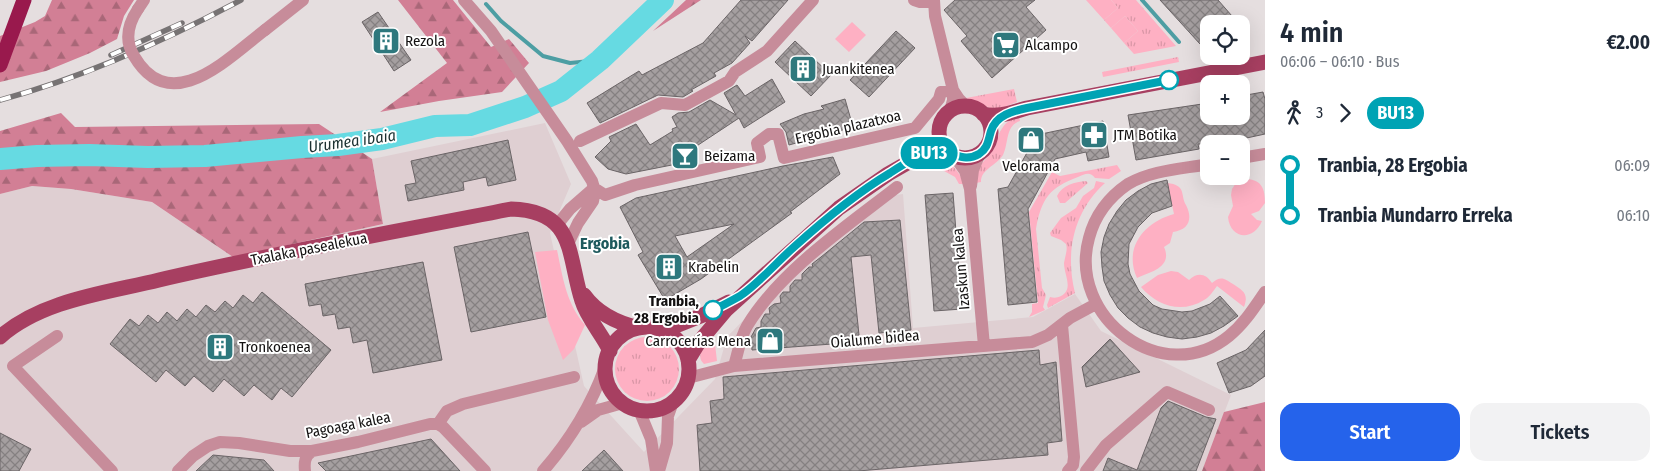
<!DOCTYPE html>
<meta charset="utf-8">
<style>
:root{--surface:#fff;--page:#f2f2f3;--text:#1f2937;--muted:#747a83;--accent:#2563eb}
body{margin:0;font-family:"Fira Sans Condensed",sans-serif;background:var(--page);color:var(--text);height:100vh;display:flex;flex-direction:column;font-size:19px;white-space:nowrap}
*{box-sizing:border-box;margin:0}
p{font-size:16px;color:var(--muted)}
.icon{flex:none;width:28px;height:28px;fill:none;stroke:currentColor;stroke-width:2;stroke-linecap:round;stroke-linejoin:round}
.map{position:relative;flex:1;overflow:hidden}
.side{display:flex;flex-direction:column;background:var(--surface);width:400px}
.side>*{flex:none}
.badge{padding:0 10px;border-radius:16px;font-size:18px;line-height:32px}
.buttons{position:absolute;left:1200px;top:15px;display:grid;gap:10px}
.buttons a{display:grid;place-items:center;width:50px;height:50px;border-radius:10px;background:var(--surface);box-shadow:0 5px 20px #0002;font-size:25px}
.map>.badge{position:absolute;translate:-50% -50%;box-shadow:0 0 0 2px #fff}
.legs{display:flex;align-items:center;gap:8px;height:55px;padding:0 15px;font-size:16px}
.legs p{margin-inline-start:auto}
.head{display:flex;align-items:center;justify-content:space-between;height:85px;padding:0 15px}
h1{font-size:28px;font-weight:600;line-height:38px}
.button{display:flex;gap:10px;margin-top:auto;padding:10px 15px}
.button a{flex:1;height:58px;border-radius:15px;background:var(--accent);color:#fff;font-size:20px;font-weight:600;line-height:58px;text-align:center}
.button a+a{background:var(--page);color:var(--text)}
ul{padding:0 15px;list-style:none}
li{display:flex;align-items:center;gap:18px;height:50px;font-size:19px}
li i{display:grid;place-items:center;width:8px;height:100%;margin:0 6px;background:currentColor}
li i::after{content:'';width:12px;height:12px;margin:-6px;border:4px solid;border-radius:50%;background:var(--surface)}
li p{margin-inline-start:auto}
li:first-child i{background:linear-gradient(#0000 50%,currentColor 0)}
li:last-child i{background:linear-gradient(currentColor 50%,#0000 0)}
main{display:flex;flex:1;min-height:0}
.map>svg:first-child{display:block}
.built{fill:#dfcfd2}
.grass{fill:url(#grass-tufts)}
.forest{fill:url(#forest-firs)}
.green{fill:#feb0c3}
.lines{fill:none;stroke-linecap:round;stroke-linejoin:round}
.stream{stroke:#4d9ea3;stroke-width:4}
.river{stroke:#66dae2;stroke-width:22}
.building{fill:url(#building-cross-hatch);stroke:#6a6466;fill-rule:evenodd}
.minor{stroke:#c78c9a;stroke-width:12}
.major{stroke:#a73f61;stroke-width:15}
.highway{stroke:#99194d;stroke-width:15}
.rail-casing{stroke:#777374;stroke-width:5.5}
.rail{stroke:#fff;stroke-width:4;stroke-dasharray:11;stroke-linecap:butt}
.minor-bridge{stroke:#c78c9a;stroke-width:12}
.line-1-casing{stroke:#fff;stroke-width:11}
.line-1{stroke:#00a3b4;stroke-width:8}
.stop-1-dot{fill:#fff;stroke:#00a3b4;stroke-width:2.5}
.labels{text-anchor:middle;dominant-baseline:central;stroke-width:4;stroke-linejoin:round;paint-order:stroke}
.poi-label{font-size:15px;fill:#131111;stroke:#fff;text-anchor:start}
.street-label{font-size:15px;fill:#131111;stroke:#fff}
.stop-label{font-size:15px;font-weight:bold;fill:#131111;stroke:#fff;text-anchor:end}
.water-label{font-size:16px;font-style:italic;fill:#1b3031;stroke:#fff}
.neighbourhood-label{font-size:16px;font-weight:bold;fill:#1e595d;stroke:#fff}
</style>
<main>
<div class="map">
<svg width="1265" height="471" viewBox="0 0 1265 471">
<defs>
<pattern id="grass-tufts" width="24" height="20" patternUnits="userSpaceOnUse" patternTransform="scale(1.25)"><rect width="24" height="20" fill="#feb0c3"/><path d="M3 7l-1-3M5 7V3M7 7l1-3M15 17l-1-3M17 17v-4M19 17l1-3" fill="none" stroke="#d996a6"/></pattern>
<pattern id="forest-firs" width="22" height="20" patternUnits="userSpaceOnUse" patternTransform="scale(1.25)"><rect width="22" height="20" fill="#d27f95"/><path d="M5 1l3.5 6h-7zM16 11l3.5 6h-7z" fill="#a96778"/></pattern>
<pattern id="building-cross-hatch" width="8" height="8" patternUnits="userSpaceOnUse" patternTransform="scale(1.25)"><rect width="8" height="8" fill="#a59fa0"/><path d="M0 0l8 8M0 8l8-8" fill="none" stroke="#858081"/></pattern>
</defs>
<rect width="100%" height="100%" fill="#e5dedf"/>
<path class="built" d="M545,123L571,184L550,233L584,386L644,452L715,379L727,337L810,251L873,198L903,194L913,328L1033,317L1075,294L1101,331L1231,395L1202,471H0V194L32,186L71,189L152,202L233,257L383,224L372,159Z"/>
<path class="grass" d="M1111,0H1136L1176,46L1134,54L1124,43L1138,31L1125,16L1111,28L1104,20L1118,8Z
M1178,57L1179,62L1103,77L1102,72Z
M1014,89L1017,102C1011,104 1004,108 998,109C991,110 974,101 966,98Z
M1019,116L1020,121C1005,126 1009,143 1003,155C996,166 981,169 981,182L976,183C977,161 988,161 996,145C998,139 999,132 1003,127C1007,121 1013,119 1019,116Z
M934,158C951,161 958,169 964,184H959L955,177L935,166L929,165L925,167L921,162Z
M1117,165L1121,171L1109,179L1095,178C1090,171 1085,174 1078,177C1050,187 1041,199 1036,229L1042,288L1046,295L1043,307L1045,310L1029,317L1032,312V304L1038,303L1029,212L1052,172L1060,176Z
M1086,181L1088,183L1065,203H1060L1057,196C1062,185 1075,182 1086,181Z
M1096,181L1105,183C1073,212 1065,253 1075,293L1048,308L1047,305L1050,297C1054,298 1057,298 1061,296C1074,289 1064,275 1064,263C1065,256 1068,250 1066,244L1061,240L1051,236L1050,233L1061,218L1076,208L1083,196L1094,188Z
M615 369a32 32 0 1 1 64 0a32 32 0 1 1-64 0Z
M709,340L715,344L717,361L704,364C695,356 704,348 709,340Z"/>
<path class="forest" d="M52,0H134L124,16L117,39L90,53L46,71L0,82V36L35,22L45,16Z
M398,0H453L491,47L509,39L529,63L502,92L439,101L380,112L447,63Z
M686,0H701L653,31Z
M61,113L75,127L319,124L372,159L383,224L233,257L152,202L71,189L32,186L0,194V131Z
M1265,402V471H1202L1224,412Z"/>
<path class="green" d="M1086,0H1111L1118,8L1104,20Z
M1125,16L1138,31L1124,43L1111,28Z
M852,22L866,35L849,52L835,39Z
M1247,179C1262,180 1265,189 1265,203L1259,211L1251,214L1257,220L1262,221C1253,242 1230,239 1228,217L1233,206L1231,195L1232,189L1236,183Z
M1167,183C1187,185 1180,195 1186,205C1193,219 1189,230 1173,232L1170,243L1164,247C1173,267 1151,272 1137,278C1123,247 1145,222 1174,214Z
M557,250C563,278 566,303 585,325L574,349L563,360L548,320L535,252Z
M1171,271L1178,272L1189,280C1197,272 1206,273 1212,283C1221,275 1225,279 1233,284C1243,291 1249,293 1244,307L1217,286C1213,291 1210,297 1204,300C1182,314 1157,306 1141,287L1158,275Z"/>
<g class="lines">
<path class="stream" d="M1142,0L1179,42
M486,4L501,21L543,56L570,63L600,60"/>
<path class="river" d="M0,159L37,156L89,155L148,157L205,156L302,147L338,145L382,139L435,126L470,125L525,107L561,91L600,60L663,0"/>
</g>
<path class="building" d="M741,0H788L752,41L745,36L750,43L732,63L714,73L716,76L691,90L693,91L683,97L658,95L600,123L587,103L639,71L642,75L703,43Z
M955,0H1035L1026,7L1046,30L992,78L961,41L967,36L944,10Z
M1160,0H1218L1239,24H1209V42L1200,44Z
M378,12L411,60L394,71L362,22Z
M896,31L915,48L869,97L850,80Z
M795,41L831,75L811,96L775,62Z
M772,79L785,102L744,128L739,118L686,153L689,159L682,163L626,174L608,169L595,157L611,141L609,137L636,124L650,145L673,131L672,129L677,127L672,117L678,113L689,112L710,100L736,115L724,93L737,85L745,96Z
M1263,92L1265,99V134L1219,144H1198L1199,149L1136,160L1128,115L1209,103V116H1241V96Z
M845,99L853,127L789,145L786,132L780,124L804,114L824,109L821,106Z
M1103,121L1109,157L1088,161L1086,152L1055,159L1028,209L1037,302L1008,305L998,189L1008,187L1029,149L1027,137Z
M508,140L516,180L488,186L486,177L463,182L464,190L408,201L405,185L416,183L411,161Z
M833,157L840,174L790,212L792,213L701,279L665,300L638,255L643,252L620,207L636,198L783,166ZM734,224L687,257L675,236Z
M1167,180L1172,206L1152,213L1138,227L1129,244L1128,264L1130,274L1139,291L1153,305L1162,309L1182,312L1192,311L1210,304L1220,296L1238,316L1224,326L1211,333L1197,337L1182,339L1167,337L1153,333L1140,327L1128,318L1118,308L1110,295L1104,281L1102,267L1101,252L1104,237L1109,224L1117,211L1126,200L1138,191L1151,184Z
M953,193L962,309L934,311L925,195Z
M900,220L911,330L879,333L871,255L851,257L859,335L832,338V344L752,350L751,337L756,328L761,327V321L765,314H770L769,308L774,304L781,303L780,296L783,292H790V286L795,280H802V274L809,267H813L812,264L821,257L864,222Z
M528,232L546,317L471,332L454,247Z
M423,262L442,360L373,373L367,340L353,343L350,327L338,329L335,314L323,316L321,304L309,306L305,284Z
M262,292L331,350L292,397L281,388L272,400L254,385L244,396L224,379L213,392L194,376L185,386L166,370L156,382L110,344L130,319L139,326L148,315L158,323L167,312L177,321L187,309L196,317L206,305L215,312L225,301L233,308L243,295L253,303Z
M1265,330V376L1251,386L1229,393L1217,363L1246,350Z
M1110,339L1140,372L1086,387L1082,367Z
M1039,350L1040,365L1056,362L1062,441L1047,443L1048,455L858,471H700L697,425L712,423L710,401L724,399L723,377Z
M1168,401L1206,417L1216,419L1196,471H1103L1108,458L1137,470L1161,408Z
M0,433L31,449L19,471H0Z
M431,439L460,471H326L318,463Z
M604,450L623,471H582Z
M213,455L264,460L274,471H196Z"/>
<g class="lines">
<path class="minor" d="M464,0L491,31L567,141L592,181L595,191L593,201L578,223L568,244
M914,0L920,2H934
M934,0L935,16L953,90V100L950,111
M138,9L144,0
M265,30L303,0
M953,90L959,99L967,107
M580,141L661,103L685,105L729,81L735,72L767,51L813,0
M955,157L965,171L970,189L984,346
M1241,158L1265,154
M1209,164C1182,169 1152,170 1128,184C1109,197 1095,215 1089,238C1067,317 1163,390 1229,336C1244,324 1254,308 1265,292
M971,186L973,170L980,153
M594,188L605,195L635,185L760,157L757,143L769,134H778L784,158L915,128L939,99L941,92L953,90
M557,225L570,209L594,188
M1062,325L1074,457L1073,465L1068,471
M57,336L13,366L112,471
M734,366C738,353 740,338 747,326C780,271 847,226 897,187
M688,378L734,366L1032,342L1048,335L1070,318L1096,304
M639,410L651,439L656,471
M581,422L598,410L623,403
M438,424L447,411L463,404L574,377
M178,471L193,456L208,446L220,442L239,443L290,451H312L358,442L430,424H438L443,427L485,471
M305,471C304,462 305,456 312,451
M543,471C570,440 591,406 605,367
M659,471L667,443L668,416L673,402
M1086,471L1106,445L1167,392L1209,410"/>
<path class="major" d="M939 132a26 26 0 1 1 52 0a26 26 0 1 1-52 0Z
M983,114C999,118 1012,112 1027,108L1265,62
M584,295C597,313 617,323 639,328
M605 369a42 42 0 1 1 84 0a42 42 0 1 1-84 0Z
M663,331L703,315L729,302
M0,337C42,300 106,293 159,280C275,253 394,232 511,209C576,211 567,254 582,301C587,318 602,334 610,351
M688,360L699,342L726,310L839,208L888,174L916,158L932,153L948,152"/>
<path class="highway" d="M0,65L24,0"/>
<defs>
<path id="rail" d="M111,55L182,23
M0,100C85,77 164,41 241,0"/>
</defs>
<use href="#rail" class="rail-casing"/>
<use href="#rail" class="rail"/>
<path class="minor-bridge" d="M138,9C128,24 124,40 134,56C171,119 229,57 265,30"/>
</g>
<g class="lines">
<defs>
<path id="line-1" d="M713,310C722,306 731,301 740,296C758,284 777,262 794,247C824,220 855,194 890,173C905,163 921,153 939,152C954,152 964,163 979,154C988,148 988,141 991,131C996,115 1013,111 1027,108L1169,80"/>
</defs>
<use href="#line-1" class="line-1-casing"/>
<use href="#line-1" class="line-1"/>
</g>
<defs>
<symbol id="building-square" viewBox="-11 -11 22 22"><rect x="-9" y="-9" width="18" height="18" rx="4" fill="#2e787d" stroke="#fff"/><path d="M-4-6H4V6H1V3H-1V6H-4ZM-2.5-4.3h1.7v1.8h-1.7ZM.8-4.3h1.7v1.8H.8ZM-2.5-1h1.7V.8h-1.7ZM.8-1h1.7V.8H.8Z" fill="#fff"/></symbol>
<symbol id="supermarket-square" viewBox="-11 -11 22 22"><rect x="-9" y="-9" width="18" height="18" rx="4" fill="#2e787d" stroke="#fff"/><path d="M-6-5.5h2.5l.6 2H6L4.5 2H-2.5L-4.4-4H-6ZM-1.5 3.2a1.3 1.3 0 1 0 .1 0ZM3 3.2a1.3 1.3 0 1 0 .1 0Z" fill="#fff"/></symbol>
<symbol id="pharmacy-square" viewBox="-11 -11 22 22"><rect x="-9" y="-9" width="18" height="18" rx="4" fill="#2e787d" stroke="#fff"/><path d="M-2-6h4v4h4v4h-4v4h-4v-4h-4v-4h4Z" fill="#fff"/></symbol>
<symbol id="shop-square" viewBox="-11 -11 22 22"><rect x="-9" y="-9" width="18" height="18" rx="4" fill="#2e787d" stroke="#fff"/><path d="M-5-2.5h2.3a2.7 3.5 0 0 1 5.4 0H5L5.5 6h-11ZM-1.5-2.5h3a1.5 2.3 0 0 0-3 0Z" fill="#fff"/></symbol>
<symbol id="bar-square" viewBox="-11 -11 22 22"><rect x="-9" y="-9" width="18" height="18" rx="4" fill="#2e787d" stroke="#fff"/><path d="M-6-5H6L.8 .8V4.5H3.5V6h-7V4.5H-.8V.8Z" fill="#fff"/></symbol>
</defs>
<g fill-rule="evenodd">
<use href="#building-square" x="370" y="25" width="32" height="32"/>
<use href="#supermarket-square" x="990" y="29" width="32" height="32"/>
<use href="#building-square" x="787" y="53" width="32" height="32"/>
<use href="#pharmacy-square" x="1078" y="119" width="32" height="32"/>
<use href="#shop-square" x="1015" y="124" width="32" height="32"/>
<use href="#bar-square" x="669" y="140" width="32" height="32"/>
<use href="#building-square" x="653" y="251" width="32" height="32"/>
<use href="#shop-square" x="754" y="325" width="32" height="32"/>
<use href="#building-square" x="204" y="331" width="32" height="32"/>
</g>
<g class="stop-1-dot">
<circle cx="1169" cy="80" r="9"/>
<circle cx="713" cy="310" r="9"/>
</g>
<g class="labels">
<g class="poi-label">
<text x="405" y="41">Rezola</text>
<text x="1025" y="45">Alcampo</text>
<text x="822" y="69">Juankitenea</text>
<text x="1113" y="135">JTM Botika</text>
<text x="704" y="156">Beizama</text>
<text x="1031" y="166" text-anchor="middle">Velorama</text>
<text x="688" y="267">Krabelin</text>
<text x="751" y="341" text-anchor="end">Carrocerías Mena</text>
<text x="239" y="347">Tronkoenea</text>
</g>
<g class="street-label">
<text transform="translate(848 127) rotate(-13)">Ergobia plazatxoa</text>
<text transform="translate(309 249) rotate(-11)">Txalaka pasealekua</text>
<text transform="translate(961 269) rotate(-95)">Izaskun kalea</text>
<text transform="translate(875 339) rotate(-5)">Oialume bidea</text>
<text transform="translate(348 425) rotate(-11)">Pagoaga kalea</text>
</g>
<g class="stop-label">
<text x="699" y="301">Tranbia,<tspan x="699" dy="17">28 Ergobia</tspan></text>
</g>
<g class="water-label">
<text transform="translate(352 141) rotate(-8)">Urumea ibaia</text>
</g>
<g class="neighbourhood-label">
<text x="605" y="243">Ergobia</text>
</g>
</g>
</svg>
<div class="buttons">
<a><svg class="icon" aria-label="locate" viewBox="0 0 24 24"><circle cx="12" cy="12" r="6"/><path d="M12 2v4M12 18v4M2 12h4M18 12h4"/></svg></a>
<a>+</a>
<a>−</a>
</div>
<b class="badge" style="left:929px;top:153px;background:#00a3b4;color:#fff">BU13</b>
</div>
<section class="side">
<div class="head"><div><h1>4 min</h1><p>06:06 – 06:10 · Bus</p></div><b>€2.00</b></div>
<div class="legs"><svg class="icon" aria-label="walk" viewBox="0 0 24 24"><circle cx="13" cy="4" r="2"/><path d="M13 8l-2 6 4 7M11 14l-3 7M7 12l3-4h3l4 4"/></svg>3<svg class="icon" aria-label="forward" viewBox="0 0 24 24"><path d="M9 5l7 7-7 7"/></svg><b class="badge" style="background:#00a3b4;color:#fff">BU13</b></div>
<ul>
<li><i style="color:#00a3b4"></i><b>Tranbia, 28 Ergobia</b><p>06:09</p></li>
<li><i style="color:#00a3b4"></i><b>Tranbia Mundarro Erreka</b><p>06:10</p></li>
</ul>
<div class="button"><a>Start</a><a>Tickets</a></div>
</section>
</main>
